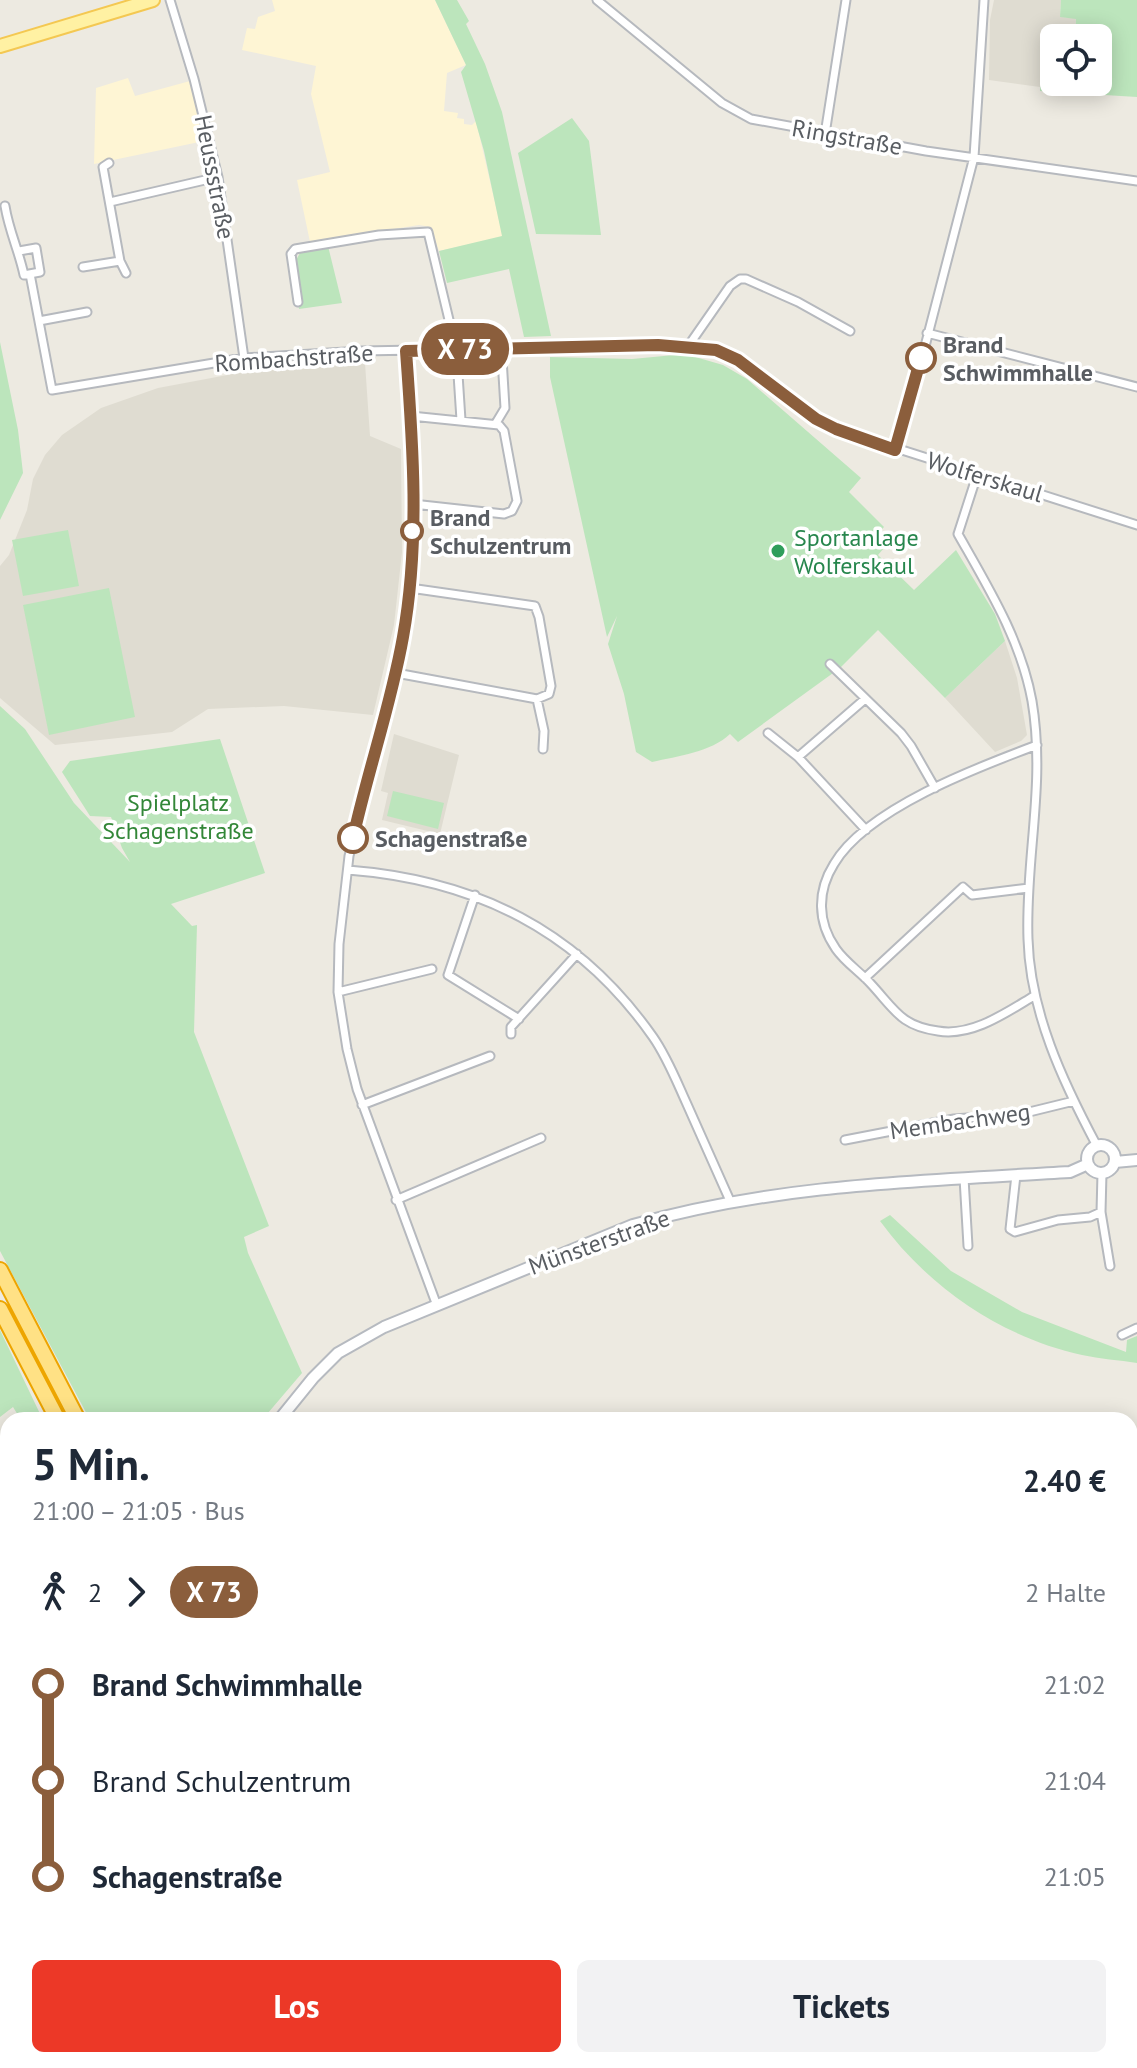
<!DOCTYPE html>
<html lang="de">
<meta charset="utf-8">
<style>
:root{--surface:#fff;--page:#f2f2f3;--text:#1f2937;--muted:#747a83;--accent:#ec3827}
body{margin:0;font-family:"PT Sans",sans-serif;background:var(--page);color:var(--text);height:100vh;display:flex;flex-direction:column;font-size:30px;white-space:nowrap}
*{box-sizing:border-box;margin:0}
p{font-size:26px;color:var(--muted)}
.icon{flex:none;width:44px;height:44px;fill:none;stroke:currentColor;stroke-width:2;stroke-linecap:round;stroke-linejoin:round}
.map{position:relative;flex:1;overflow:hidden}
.panel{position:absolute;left:0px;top:1412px;width:1138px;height:656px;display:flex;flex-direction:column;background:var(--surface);border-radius:24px 24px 0 0;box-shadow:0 4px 20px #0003}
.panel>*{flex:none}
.badge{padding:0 16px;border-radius:26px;font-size:28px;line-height:52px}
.buttons{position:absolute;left:1040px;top:24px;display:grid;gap:16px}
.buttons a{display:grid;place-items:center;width:72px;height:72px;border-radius:12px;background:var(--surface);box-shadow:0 4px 20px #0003;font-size:40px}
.map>.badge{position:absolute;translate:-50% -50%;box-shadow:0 0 0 4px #fff}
.legs{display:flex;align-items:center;gap:12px;height:88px;padding:0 32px;font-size:26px}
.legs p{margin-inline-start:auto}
.head{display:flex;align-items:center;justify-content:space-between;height:136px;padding:0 32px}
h1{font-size:44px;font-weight:700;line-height:60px}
.cta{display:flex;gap:16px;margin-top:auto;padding:16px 32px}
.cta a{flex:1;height:92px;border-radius:12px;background:var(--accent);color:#fff;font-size:32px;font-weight:700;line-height:92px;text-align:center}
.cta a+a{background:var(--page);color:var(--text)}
ul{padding:0 32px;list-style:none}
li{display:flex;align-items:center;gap:28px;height:96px;font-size:30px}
li i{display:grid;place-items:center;width:12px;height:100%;margin:0 10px;background:currentColor}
li i::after{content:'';width:20px;height:20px;margin:-10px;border:6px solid;border-radius:50%;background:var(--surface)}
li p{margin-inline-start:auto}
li:first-child i{background:linear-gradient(#0000 50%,currentColor 0)}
li:last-child i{background:linear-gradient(currentColor 50%,#0000 0)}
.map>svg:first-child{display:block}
.commercial{fill:#fef5d4}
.education{fill:#dfdcd1}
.green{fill:#bce5bc}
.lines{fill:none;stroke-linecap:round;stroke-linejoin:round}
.street-casing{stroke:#b6b9be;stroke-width:11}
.secondary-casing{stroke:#b6bac0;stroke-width:14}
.primary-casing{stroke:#f4c852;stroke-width:16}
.highway-casing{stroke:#eda500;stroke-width:18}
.street{stroke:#fff;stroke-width:7}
.secondary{stroke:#fff;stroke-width:10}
.primary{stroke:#fff1a3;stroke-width:12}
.highway{stroke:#ffe185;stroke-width:14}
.line-1-casing{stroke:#fff;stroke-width:18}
.line-1{stroke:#8b5e3c;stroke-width:12}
.stop-1-dot{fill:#fff;stroke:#8b5e3c;stroke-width:4}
.leisure-dot{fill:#2e9e5b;stroke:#fff;stroke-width:3}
.labels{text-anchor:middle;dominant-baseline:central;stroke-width:7;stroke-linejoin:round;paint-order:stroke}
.street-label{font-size:24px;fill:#595d62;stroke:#fff}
.stop-label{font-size:24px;font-weight:bold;fill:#595d62;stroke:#fff;text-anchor:start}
.leisure-label{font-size:24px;fill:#27864d;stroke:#fff;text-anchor:start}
.park-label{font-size:24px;fill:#338738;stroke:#fff}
</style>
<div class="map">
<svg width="1137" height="2068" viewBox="0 0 1137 2068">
<rect width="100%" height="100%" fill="#edeae1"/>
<path class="commercial" d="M272,0H435L466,65L447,73L444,111L458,113L457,118L464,119V124L472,125L476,121L503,237L439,251L431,227L419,225L310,242L297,180L330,172L311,94L316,66L242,50L247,28L255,29L258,17L275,11Z
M128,78L135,96L190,81L204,141L94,164L96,88Z"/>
<path class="education" d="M994,0H1061L1060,17L1076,18L1075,38H1054V77L1040,87L989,80L990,20Z
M365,363L370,436L401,449L402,552L394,625L373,715L284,706L208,709L172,732L55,745L0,698V566L9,555L27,510L33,479L45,455L62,435L101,408L158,388L254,370Z
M1005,641L1017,678L1027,735L1021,741L995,752L945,698Z
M394,734L459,755L440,834L382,820L388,793L381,791Z"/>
<path class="green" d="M435,0H457L469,21L466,24L485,64L502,112L551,336L524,337L509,269L447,283L439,251L502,236L484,151L461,72L466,65Z
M1061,0H1137V97L1040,91V87L1054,77V82H1098V38H1075L1076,19L1060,17Z
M572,118L589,141L601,235L536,234L518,153Z
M328,246L342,303L299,309L294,264L301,251Z
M0,342L18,430L23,473L0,520Z
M685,354L723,365L747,379L861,478L849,492L884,527L874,537L884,548L878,555L914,590L956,550L995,614L1005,641L945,698L878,630L840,668L738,742L730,734C711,752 678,756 652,762L636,752L624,694L608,644L617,616L607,637L550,377V357L632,359Z
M68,530L79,586L23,596L12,540Z
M109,588L135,717L49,735L23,605Z
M0,706L25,729L74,803L130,862L122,848L111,817L90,816L62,772L70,761L220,739L265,873L171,904L192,926L197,925L194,1032L269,1226L244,1237L248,1253L302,1373L262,1420H90L0,1251Z
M393,791L444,803L438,829L387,816Z
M890,1215L951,1271L1022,1312L1126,1352L1127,1340L1137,1336V1363C1119,1360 1100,1359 1082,1355C1001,1337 929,1288 880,1221Z
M0,1330L43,1420H21L13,1407L0,1417Z
M6,1732L8,2060H422L427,2068H0V1794L4,1792L0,1780V1735Z"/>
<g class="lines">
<defs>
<path id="street" d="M170,0L194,79L218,177L244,358
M597,0L722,103L751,119L926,151L1137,181
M825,134L846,0
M109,163L103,167L120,261L126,273
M110,202L218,177
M5,206C9,231 19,251 24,275L40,272L36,248L19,251
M83,267L120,261
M30,274L52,390L244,358L362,351L689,345L716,350L738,360L794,404L836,429L1137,525
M298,302L291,254L295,249L379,235L428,232L456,349
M39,321L87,312
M927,333L1137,387
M689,345L730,286L740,279H746L798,302L850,331
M406,351L414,478L409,592L396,673L349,856L339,944L338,992L347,1049L357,1089L436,1303
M457,359L461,420
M411,416L499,425L504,431L517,501L512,511L504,514L413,504
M496,423L505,408L502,358
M895,450L916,381L974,157L984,0
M977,475L958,534C988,587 1021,640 1032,701C1046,784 1025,858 1028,939C1030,1012 1063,1082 1097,1146
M830,664L901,733L911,746L935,788
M396,673L537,699L549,694L551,686L539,617L535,606L410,588
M537,699L544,731L543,749
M768,733L798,757L866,830
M798,757L865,699
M348,870C476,880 578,930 653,1037C667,1057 676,1080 686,1102C701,1136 716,1169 731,1203
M475,895L448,975L519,1019
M865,978L963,887L972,895L1029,888
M338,992L432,969
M1034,996C1007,1012 972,1037 938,1031C901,1026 895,1010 871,984C860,972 845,962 836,949C817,922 817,891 834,864C866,809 978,767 1037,745
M511,1034V1027L577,954
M362,1105L490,1056
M845,1140L954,1119L1021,1114L1074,1101
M1102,1173L1101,1212L1110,1266
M1016,1175L1010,1229L1015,1232L1058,1220L1090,1217L1101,1212
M964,1178L968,1246
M396,1200L541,1138
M1122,1335L1137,1328"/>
<path id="secondary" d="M1087 1159a14 14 0 1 1 28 0a14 14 0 1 1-28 0Z
M1115,1162L1137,1160
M279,1420L313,1378L338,1353L384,1327L633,1225C776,1184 923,1181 1070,1172L1088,1164
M0,1651L8,1648"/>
<path id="primary" d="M0,46L153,0"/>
<path id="highway" d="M0,1270L78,1420
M0,1309L58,1420
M439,2060L445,2068
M460,2060L465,2068"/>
</defs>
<use href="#street" class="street-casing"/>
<use href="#secondary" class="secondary-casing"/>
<use href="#primary" class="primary-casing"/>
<use href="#highway" class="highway-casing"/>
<use href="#street" class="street"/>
<use href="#secondary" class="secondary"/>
<use href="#primary" class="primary"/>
<use href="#highway" class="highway"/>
</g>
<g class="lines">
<defs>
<path id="line-1" d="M353,838C368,770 391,705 403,637C420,543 413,445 406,351L658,345L716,350L738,360L816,419L836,429L895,450L921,358"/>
</defs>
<use href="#line-1" class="line-1-casing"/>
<use href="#line-1" class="line-1"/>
</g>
<g class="stop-1-dot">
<circle cx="921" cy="358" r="14"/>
<circle cx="412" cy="531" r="10"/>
<circle cx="353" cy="838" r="14"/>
</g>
<circle class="leisure-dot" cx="778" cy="551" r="8"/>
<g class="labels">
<g class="street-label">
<text transform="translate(847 137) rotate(10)">Ringstraße</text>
<text transform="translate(215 177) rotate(79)">Heussstraße</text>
<text transform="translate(294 358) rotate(-4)">Rombachstraße</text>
<text transform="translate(985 477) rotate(17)">Wolferskaul</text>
<text transform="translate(960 1121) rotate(-8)">Membachweg</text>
<text transform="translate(599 1242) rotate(-20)">Münsterstraße</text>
</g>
<g class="stop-label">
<text x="943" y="344">Brand<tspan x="943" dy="28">Schwimmhalle</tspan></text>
<text x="430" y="517">Brand<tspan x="430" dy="28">Schulzentrum</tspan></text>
<text x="375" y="838">Schagenstraße</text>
</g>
<g class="leisure-label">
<text x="794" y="537">Sportanlage<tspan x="794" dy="28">Wolferskaul</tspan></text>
</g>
<g class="park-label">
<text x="178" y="802">Spielplatz<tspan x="178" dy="28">Schagenstraße</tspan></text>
</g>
</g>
</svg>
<div class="buttons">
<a><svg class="icon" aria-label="locate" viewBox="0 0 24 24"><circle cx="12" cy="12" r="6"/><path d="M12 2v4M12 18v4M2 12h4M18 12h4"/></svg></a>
</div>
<b class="badge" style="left:465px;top:349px;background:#8b5e3c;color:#fff">X 73</b>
<section class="panel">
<div class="head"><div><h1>5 Min.</h1><p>21:00 – 21:05 · Bus</p></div><b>2.40 €</b></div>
<div class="legs"><svg class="icon" aria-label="walk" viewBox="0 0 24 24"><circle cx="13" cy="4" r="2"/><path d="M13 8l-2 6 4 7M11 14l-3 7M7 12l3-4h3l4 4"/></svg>2<svg class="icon" aria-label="forward" viewBox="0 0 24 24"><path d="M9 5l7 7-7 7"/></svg><b class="badge" style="background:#8b5e3c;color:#fff">X 73</b><p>2 Halte</p></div>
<ul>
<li><i style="color:#8b5e3c"></i><b>Brand Schwimmhalle</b><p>21:02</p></li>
<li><i style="color:#8b5e3c"></i><span>Brand Schulzentrum</span><p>21:04</p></li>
<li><i style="color:#8b5e3c"></i><b>Schagenstraße</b><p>21:05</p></li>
</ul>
<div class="cta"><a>Los</a><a>Tickets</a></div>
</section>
</div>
